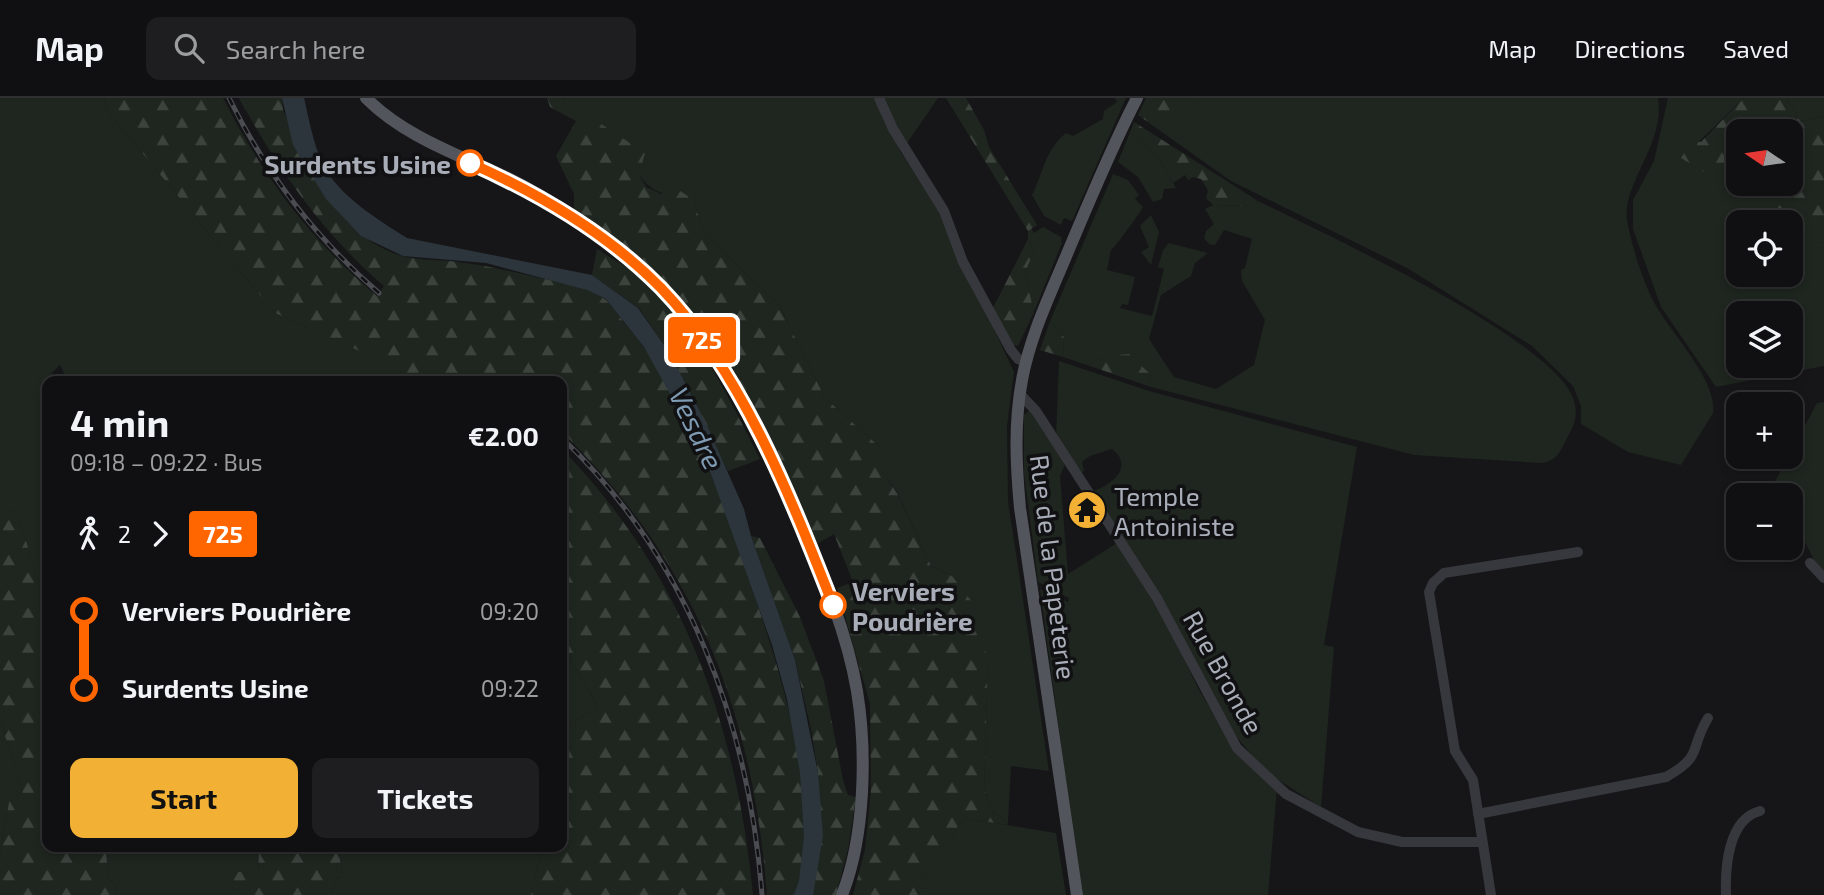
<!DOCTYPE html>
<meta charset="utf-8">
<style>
:root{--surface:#101012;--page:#1e1e20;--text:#f1f3f6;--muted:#9c9d9f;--line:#303032;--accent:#f2b134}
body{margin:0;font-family:"Exo 2",sans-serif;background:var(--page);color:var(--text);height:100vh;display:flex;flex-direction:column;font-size:26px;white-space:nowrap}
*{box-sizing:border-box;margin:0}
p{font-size:23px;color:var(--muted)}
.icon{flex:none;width:38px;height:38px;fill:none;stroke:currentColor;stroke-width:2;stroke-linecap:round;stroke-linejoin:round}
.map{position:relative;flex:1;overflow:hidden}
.side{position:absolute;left:42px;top:278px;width:525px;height:476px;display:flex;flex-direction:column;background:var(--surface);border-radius:14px;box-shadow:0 4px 10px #0003,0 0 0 2px var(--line)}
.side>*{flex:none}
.badge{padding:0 14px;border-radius:5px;font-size:24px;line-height:46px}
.needle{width:46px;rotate:283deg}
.fabs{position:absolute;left:1726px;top:21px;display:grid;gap:14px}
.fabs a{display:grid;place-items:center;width:77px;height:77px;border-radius:14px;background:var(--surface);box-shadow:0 4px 10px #0003,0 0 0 2px var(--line);font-size:35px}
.map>.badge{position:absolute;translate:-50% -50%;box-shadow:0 0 0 4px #fff}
.legs{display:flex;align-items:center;gap:10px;height:77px;padding:0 28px;font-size:23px}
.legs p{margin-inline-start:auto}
.head{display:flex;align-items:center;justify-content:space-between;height:119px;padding:0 28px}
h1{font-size:38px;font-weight:700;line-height:52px}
.button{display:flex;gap:14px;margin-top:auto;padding:14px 28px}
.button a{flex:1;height:80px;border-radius:14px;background:var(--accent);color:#111;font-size:28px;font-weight:700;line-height:80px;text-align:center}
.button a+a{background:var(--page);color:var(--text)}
ul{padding:0 28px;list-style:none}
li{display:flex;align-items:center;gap:24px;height:77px;font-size:26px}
li i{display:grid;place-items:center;width:10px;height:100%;margin:0 9px;background:currentColor}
li i::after{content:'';width:18px;height:18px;margin:-9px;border:5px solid;border-radius:50%;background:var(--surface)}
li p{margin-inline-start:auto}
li:first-child i{background:linear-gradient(#0000 50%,currentColor 0)}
li:last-child i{background:linear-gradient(currentColor 50%,#0000 0)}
header{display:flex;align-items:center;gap:42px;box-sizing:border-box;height:98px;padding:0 35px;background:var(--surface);border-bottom:2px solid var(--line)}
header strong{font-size:33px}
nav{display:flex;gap:38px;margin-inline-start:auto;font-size:24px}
.search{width:490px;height:63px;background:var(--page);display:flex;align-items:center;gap:18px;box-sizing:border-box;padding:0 24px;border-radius:14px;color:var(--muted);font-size:26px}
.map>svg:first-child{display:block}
.green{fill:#1e261f;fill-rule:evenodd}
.forest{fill:url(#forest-firs);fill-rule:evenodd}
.water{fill:#2c353c}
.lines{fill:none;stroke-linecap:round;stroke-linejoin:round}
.minor{stroke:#37383d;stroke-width:10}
.major{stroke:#53555c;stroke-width:12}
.rail-casing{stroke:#4a4c52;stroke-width:5}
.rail{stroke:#111113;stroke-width:2.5;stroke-dasharray:8;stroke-linecap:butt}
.line-1-casing{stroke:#fff;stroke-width:16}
.line-1{stroke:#f60;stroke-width:10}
.stop-1-dot{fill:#fff;stroke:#f60;stroke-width:3.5}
.labels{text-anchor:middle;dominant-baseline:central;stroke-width:7;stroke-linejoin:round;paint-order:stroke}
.stop-label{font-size:26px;font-weight:bold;fill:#a8adb8;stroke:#111113;text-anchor:end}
.poi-label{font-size:26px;fill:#a8adb8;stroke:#111113;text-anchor:start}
.street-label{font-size:26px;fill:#a8adb8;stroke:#111113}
.water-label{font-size:28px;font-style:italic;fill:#7f9bb3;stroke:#111113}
</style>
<header>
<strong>Map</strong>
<div class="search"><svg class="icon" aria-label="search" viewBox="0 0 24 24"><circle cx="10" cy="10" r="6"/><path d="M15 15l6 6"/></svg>Search here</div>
<nav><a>Map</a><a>Directions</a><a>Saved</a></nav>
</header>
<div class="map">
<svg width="1824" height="797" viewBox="0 0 1824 797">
<defs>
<pattern id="forest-firs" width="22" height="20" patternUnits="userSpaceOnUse" patternTransform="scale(1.75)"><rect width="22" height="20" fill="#1e261f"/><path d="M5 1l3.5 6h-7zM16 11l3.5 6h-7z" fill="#3c433d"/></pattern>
</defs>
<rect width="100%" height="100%" fill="#161618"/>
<path class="green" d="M0,0H105L104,9L275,215L396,269L405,283L68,284L60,267L52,275L56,283L47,284V554L41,544L39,486L19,419L0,404Z
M563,0H876L900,53L938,111L1014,274L1007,328L1008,403L1049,673L1011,668L1008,724L993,715L984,691L988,563L952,478L931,468L897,394L876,364L881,350L825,300L779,207L703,135L694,102C672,98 651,97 639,76Z
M881,0H938L905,48Z
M1115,0H1126L1072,123L1064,120L1061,127L1044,118L1032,97C1043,75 1046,50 1066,35L1073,38L1103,21L1104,13L1117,4Z
M1199,0H1658C1666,48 1618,88 1628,128C1633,150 1640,174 1649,194C1663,229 1718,279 1713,315L1681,367L1628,354L1581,326V308L1573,288L1532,248L1407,170L1231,83L1166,37Z
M1668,0H1744L1682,60L1789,124H1738V177H1790V125L1824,146V268L1716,289L1661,209L1633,131V102L1654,63ZM1738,215H1790V268H1738Z
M1786,0H1824V18L1801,24Z
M1130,34L1160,63L1176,90L1164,91L1162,101L1153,104L1138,79L1118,64Z
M1113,76L1128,82L1139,97L1135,101L1143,109C1142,112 1114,151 1111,152L1107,172L1135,179L1128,207L1122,206L1120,210L1152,218L1164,171L1158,169L1163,152L1169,145L1208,155L1195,165L1191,178L1161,197L1149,241L1174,279L1216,291L1254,267L1265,222L1242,183L1241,172L1245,170L1252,141L1224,132L1215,147L1209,146L1204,140L1206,133L1214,126L1205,111L1213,107L1251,108L1258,103C1321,134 1551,240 1573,300C1578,314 1576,324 1569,336C1562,350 1558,363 1542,365L1414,357L1151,289L1150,276L1106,258L1087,267L1063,259L1064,239L1050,223Z
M1151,117L1159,134L1151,167L1141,154L1149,149L1140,128Z
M1043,129L1061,139L1062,145L1034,214L1025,175L1035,150L1028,141V133L1031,130L1034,135Z
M1059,263L1149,293L1357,349L1324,547L1334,549L1321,709L1266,674L1225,625L1093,393C1113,387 1134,368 1112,351L1090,358L1082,364L1084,373L1080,376L1056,339Z
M1824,304V482L1790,414V397H1776L1771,391L1817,305Z
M1030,312L1066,364L1060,378L1068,476L1120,443L1164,520L1198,590L1225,636L1277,690L1268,797H1081L1040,491L1068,504L1069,500L1038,484L1024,375V317Z
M562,546L598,609L562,631Z
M0,621L22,694L9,704L0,756Z
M963,720L1056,735L1066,797H919L933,755L950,742Z
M106,749H259L258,777L222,773L238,797H116L115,785L108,781Z
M338,749H542L531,797H331L335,780L343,779Z"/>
<path class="forest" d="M105,0H223C262,77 310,142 377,198L384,188C322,135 278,71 239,0H282L283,12C311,70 335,137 402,158C417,162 435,162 450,163C476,166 501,171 527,177C552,183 581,186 603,200C613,206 619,219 627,228C687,299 719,391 748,478C777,565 827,707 794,797H767C753,613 695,464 562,334V284L405,283L395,269L275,215L104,9Z
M547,0H562L645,55L639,76L646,89L661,96L674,89L694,102L703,135L779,207L825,300L881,350L877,364L898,397L931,468L952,478L972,504L988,563L984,691L993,715L1008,724L1007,727L963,720L950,742L933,755L919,797H853L865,752L871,692L870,606L837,490L853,484L834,436L817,446C772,343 728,241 644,163C624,144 597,130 574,114V96L556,58L576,23L550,9Z
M946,0H966L984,32L989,49L1037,127L1028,133Z
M1146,0H1199L1166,37L1138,17Z
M1744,0H1786L1801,24L1824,18V146L1681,60L1692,42L1701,44ZM1738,33H1790V86H1738Z
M1134,24L1258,103L1251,108L1213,107L1206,100L1208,92L1201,81L1193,79L1188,82L1185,77L1173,85L1160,63L1130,34Z
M1028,141L1035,150L1025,175L1034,214L1018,248L1008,245L992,212Z
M597,151C613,162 632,171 647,184C693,225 732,306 760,361L728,373L669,254L639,210L592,177Z
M1050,223L1064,239L1063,259L1040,252Z
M1129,256L1150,276L1151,289L1087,267L1106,258Z
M562,351C684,477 736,625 753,797H531L542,749H562V631L598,609L562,546Z
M0,404L19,419L39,486L41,544L47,554V749H106L108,781L115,785L116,797H0V756L9,704L22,694L0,621Z
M751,438L760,440L800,519L824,583L843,682L848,697L856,699L848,751L836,797H813L818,675L811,631L795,562Z
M259,749H338L343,779L335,780L331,797H238L221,772L258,776Z"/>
<path class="water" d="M282,0H304C310,25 315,57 330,78C349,104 380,123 407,140L592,177L638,210L669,254L706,325L744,411L751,438L795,562L818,675L823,738L813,797H794L799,782L804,738L800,675L787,601L772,547L705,359L644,249L606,201L587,192L486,165L403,158L361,138L326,101L293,47Z"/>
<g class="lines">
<path class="minor" d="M879,0L893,31L944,113L963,164L1011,252L1018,261L1026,264
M1020,296L1036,313L1157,500L1237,650L1286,696L1358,734L1402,744H1480
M1810,465L1824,480
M1478,716L1666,679C1704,658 1689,651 1708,620
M1491,797L1473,682L1455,653L1429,494L1433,485L1444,475L1578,454
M1726,797C1725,770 1728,721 1760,713"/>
<path class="major" d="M366,0C408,42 466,59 518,85C549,101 579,122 606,143C637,167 666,193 690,224C735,285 768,354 799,423C823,478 847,534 857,593C867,654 865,739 842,797
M1077,797L1020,410C1016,367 1014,325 1022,282C1030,238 1050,197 1067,156C1089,104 1111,50 1137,0"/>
<defs>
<path id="rail" d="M229,0C266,75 315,140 379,195
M562,340C688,460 749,626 762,797"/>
</defs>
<use href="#rail" class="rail-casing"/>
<use href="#rail" class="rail"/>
</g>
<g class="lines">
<defs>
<path id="line-1" d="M470,65C540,96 607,135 661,190C742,274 791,400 833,507"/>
</defs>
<use href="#line-1" class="line-1-casing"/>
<use href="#line-1" class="line-1"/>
</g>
<defs>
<symbol id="temple-disc" viewBox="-11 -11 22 22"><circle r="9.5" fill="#f2b134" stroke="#111113"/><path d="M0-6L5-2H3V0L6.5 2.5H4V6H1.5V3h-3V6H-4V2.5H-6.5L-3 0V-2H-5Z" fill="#111"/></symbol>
</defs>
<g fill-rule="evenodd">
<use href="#temple-disc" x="1065" y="390" width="44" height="44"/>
</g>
<g class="stop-1-dot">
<circle cx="470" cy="65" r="12"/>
<circle cx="833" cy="507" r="12"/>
</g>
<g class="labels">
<g class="stop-label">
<text x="451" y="65">Surdents Usine</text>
<text x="852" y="492" text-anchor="start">Verviers<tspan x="852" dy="30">Poudrière</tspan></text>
</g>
<g class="poi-label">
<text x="1114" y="397">Temple<tspan x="1114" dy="30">Antoiniste</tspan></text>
</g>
<g class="street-label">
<text transform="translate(1054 469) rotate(83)">Rue de la Papeterie</text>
<text transform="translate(1224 574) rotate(61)">Rue Bronde</text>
</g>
<g class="water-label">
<text transform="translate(697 330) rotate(64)">Vesdre</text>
</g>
</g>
</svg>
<div class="fabs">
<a><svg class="needle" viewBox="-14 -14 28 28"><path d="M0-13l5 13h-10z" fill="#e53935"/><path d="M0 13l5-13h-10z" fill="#9c9d9f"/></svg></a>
<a><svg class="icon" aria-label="locate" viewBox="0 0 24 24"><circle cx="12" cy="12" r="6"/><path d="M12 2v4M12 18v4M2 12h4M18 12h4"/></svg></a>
<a><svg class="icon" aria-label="layers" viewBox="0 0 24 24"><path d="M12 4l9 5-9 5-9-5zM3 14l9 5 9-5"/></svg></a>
<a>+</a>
<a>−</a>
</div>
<b class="badge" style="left:702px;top:242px;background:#f60;color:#fff">725</b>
<section class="side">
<div class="head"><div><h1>4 min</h1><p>09:18 – 09:22 · Bus</p></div><b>€2.00</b></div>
<div class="legs"><svg class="icon" aria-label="walk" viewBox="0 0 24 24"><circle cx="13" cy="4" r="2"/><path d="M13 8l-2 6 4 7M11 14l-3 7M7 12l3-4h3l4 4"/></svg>2<svg class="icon" aria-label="forward" viewBox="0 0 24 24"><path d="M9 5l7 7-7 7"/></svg><b class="badge" style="background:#f60;color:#fff">725</b></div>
<ul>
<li><i style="color:#f60"></i><b>Verviers Poudrière</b><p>09:20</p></li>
<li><i style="color:#f60"></i><b>Surdents Usine</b><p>09:22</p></li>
</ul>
<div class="button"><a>Start</a><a>Tickets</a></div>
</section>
</div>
